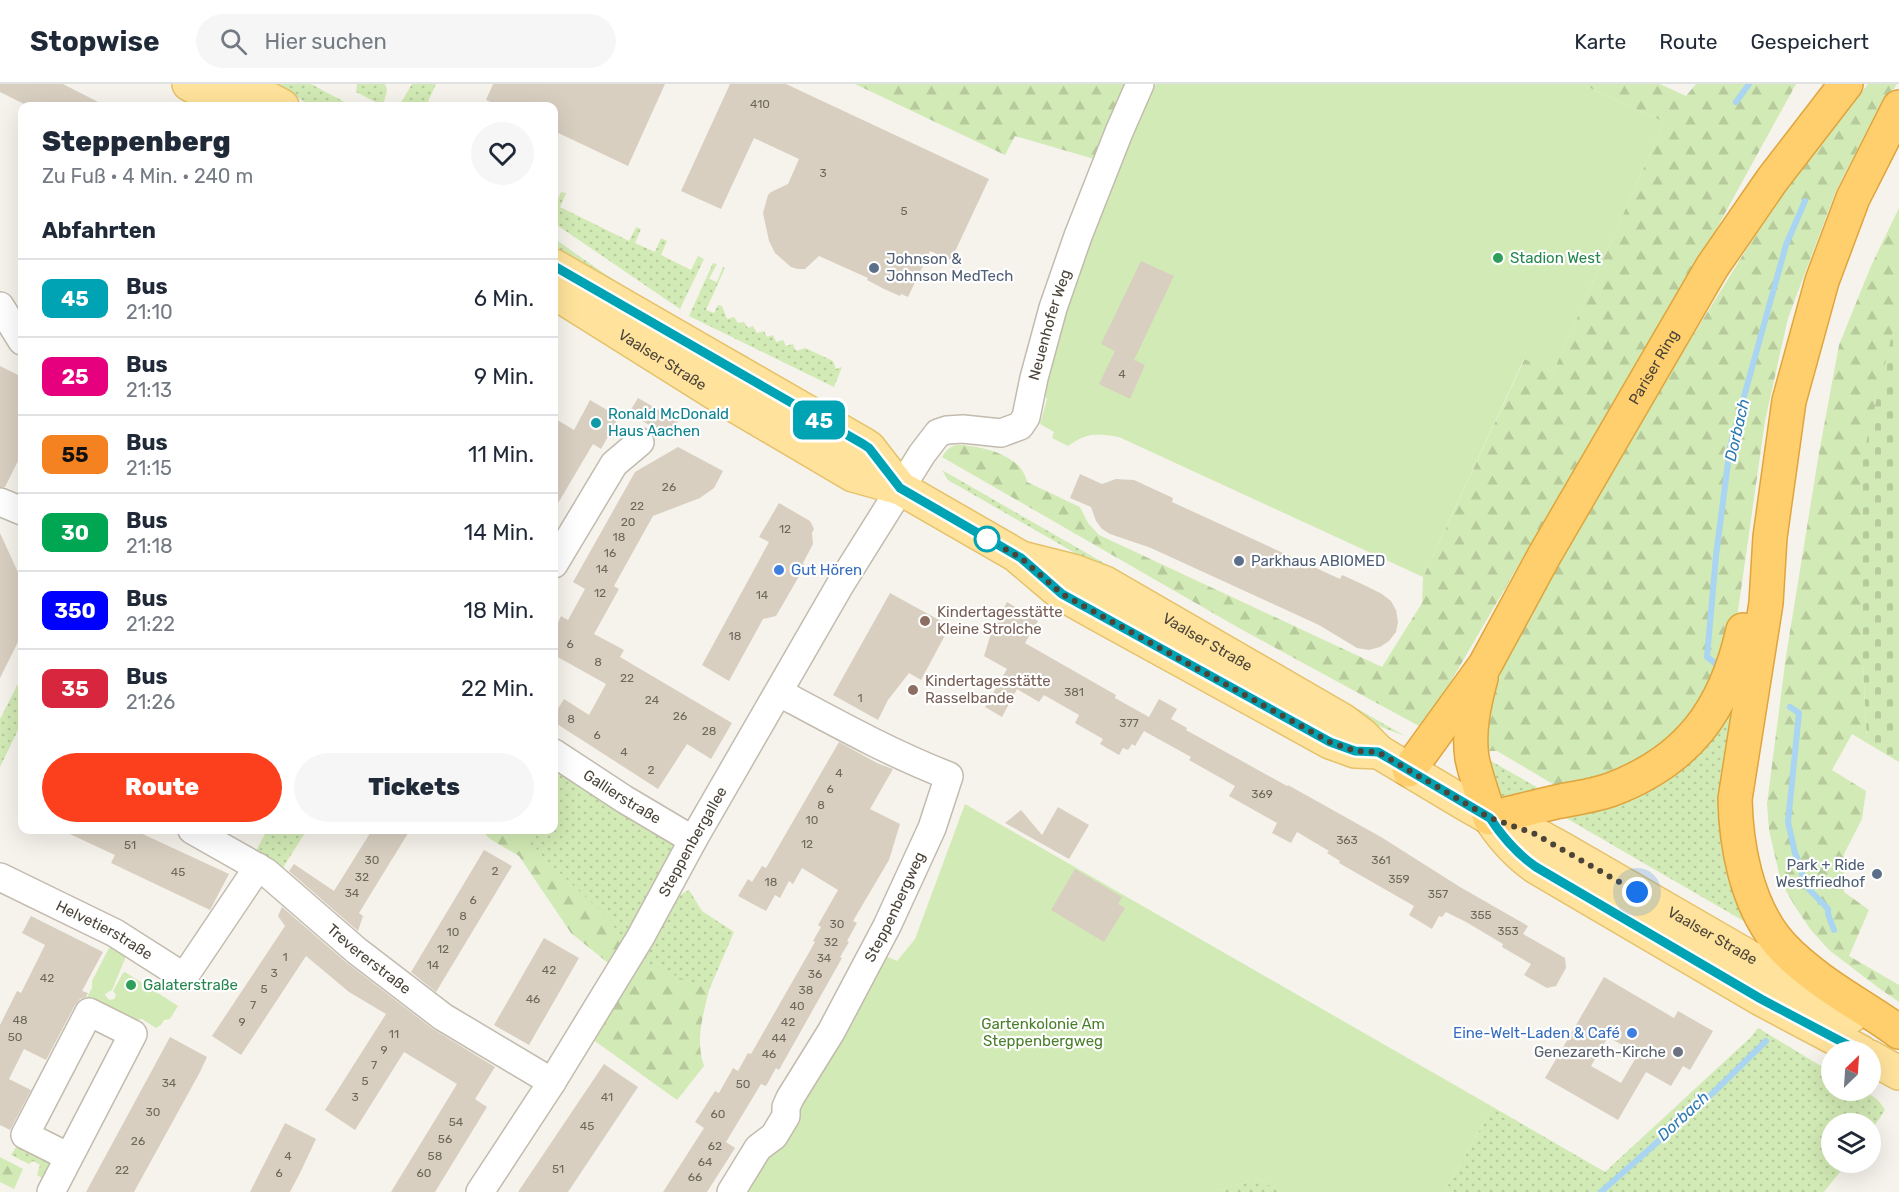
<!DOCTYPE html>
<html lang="de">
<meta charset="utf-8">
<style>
:root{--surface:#fff;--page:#f6f6f7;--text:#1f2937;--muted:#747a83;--line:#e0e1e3;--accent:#fc3f1d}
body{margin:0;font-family:Rubik,sans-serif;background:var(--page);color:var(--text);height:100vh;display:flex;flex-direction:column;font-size:22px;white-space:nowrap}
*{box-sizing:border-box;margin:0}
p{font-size:20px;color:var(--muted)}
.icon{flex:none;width:33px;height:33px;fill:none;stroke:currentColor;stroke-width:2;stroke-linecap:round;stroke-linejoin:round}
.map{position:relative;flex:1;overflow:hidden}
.panel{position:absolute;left:18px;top:18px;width:540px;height:732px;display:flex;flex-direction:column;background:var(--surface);border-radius:12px;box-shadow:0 6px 24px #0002}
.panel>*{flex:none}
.badge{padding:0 12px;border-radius:9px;font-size:21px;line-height:39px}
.needle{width:39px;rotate:25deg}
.controls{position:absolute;left:1821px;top:957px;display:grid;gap:12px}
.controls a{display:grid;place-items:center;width:60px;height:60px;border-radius:50%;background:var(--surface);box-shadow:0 6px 24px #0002;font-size:30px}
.you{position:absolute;width:30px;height:30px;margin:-15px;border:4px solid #fff;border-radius:50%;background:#1a73e8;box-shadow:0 0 0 9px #1a73e833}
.map>.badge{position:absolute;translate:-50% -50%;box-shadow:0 0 0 3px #fff}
h2{padding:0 24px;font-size:22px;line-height:54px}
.round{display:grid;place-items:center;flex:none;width:63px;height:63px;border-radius:32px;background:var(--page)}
.overview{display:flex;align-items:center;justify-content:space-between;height:102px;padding:0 24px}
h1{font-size:28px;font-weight:800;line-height:45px}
.button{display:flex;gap:12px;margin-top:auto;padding:12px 24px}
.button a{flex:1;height:69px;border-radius:36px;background:var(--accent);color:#fff;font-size:24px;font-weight:800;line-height:69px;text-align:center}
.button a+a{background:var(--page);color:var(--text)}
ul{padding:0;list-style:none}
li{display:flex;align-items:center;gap:18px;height:78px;padding:0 24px;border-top:2px solid var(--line)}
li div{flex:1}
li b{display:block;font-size:22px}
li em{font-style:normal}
li .badge{min-width:66px;font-weight:700;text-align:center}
header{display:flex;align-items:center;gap:36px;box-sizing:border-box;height:84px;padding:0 30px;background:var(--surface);border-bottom:2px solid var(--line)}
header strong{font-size:28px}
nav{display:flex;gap:33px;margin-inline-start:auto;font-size:21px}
.search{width:420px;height:54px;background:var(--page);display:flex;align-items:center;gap:15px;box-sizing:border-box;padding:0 21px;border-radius:33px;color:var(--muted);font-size:22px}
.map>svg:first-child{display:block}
.grass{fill:url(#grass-dots)}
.forest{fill:url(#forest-firs)}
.cemetery{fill:url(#cemetery-stones)}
.garden{fill:#d2eab5}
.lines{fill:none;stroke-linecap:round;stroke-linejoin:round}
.stream{stroke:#a9d4f2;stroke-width:6}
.building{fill:#d8cfc1;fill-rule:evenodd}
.minor-casing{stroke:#c2bbae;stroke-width:30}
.major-casing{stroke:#e6c16a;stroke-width:36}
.highway-casing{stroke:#e0a43c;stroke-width:36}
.minor{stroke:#fff;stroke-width:27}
.major{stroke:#ffe39c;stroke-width:33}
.highway{stroke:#ffcf6e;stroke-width:33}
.line-casing{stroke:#fff;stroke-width:14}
.line{stroke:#00a3b4;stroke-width:9}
.walk{stroke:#4b4439;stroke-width:6;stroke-dasharray:0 10.8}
.leisure-dot{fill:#2e9e5b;stroke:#fff;stroke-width:2}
.service-dot{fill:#5c6f8a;stroke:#fff;stroke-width:2}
.culture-dot{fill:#0f9aa8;stroke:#fff;stroke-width:2}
.stop-dot{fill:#fff;stroke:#00a3b4;stroke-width:3}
.shop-dot{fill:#3f7fe0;stroke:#fff;stroke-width:2}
.education-dot{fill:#8d6e63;stroke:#fff;stroke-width:2}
.worship-dot{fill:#6b7280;stroke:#fff;stroke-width:2}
.labels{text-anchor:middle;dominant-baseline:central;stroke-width:4.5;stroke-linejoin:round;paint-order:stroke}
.number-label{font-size:12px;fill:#6e675b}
.leisure-label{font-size:15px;fill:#27864d;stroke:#fff;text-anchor:start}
.service-label{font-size:15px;fill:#4e5e75;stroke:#fff;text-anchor:start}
.street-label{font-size:15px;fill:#4b4439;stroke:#fff}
.culture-label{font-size:15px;fill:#0d838f;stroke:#fff;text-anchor:start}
.shop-label{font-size:15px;fill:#366cbe;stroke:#fff;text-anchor:start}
.education-label{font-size:15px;fill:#785e54;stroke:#fff;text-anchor:start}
.park-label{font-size:15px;fill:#4a7f2a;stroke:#fff}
.worship-label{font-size:15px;fill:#5b616d;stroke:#fff;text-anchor:end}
.water-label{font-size:16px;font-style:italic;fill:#2e7ab2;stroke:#fff}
</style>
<header>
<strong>Stopwise</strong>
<div class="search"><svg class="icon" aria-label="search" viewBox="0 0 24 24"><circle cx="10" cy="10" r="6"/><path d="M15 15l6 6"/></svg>Hier suchen</div>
<nav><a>Karte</a><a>Route</a><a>Gespeichert</a></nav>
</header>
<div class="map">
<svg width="1899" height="1108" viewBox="0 0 1899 1108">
<defs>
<pattern id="grass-dots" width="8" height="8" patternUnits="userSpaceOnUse" patternTransform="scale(1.5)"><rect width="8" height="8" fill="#d2eab5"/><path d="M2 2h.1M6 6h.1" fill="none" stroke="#b6ca9c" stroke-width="1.8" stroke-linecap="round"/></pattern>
<pattern id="forest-firs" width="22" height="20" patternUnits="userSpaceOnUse" patternTransform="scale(1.5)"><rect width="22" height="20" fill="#d2eab5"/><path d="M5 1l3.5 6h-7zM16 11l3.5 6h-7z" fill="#b6ca9c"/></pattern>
<pattern id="cemetery-stones" width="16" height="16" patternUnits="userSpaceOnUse" patternTransform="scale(1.5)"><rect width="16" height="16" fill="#d2eab5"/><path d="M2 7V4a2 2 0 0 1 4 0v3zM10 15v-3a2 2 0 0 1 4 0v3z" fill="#b6ca9c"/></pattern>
</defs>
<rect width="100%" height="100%" fill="#f6f3ec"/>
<path class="grass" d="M279,0H311L352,22H310Z
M357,0H385L387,6L383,22L356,8Z
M412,0H436L426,22H399Z
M561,108L566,109L560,123L629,157L636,143L641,145L635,159L655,168L661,154L667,157L661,171L691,186L698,172L704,175L680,225L554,139V119L555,120Z
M554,154C615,199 680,240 749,273L745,280L554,168Z
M713,179L717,180L709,195L717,198L723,183L725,184L706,226L714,229L718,221L722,222L727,235L734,233L738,239L744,238L748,244L753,242L757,249L764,247L767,253L773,251L776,258L783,256L786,262L793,260L796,267L805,264L833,277L836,285L842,283L834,303L689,232Z
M942,386L1405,652L1376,641L1350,627L948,396Z
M22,592V638L0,683V635Z
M1740,599L1747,839L1566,734L1562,728Z
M554,669L693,756L632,866L502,746H554Z
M1491,677L1540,705L1546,708L1511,720L1497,713L1486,678Z
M267,746H307L275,796L250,778Z
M689,806L702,827L734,848L709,906L641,878L680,811Z
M1758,944L1831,988L1832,1006C1854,1006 1873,1004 1885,1026L1871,1047L1870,1040H1832V1078L1847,1079L1824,1108H1444L1493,1023L1605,1088L1751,953Z
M18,1060L52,1076L49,1098L37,1091L40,1081L33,1077L29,1080L11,1071Z
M1257,1094L1281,1108H1214Z"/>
<path class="forest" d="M855,0H1127L1094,75L1015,52L1005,71Z
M1581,0H1660L1686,12L1696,0H1796L1707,162L1636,279L1447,604L1419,642L1239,544L942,373C944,370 947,365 951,363C956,360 964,361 970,362C992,365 1022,374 1027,398L1080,423L1088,439L1099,451L1382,583L1422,519L1423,493L1525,274L1553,288L1664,38Z
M1868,0H1897L1867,47L1836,107L1788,234L1765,337L1738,527L1726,584L1704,626L1637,686L1558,703L1497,667H1485L1490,611L1501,580L1666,295L1777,116Z
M1899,124V236L1892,251L1863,579L1867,659L1852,650L1832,686L1866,707L1862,735L1844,770V808L1869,826L1849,872L1899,901V918L1880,905L1829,866L1811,846L1796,824L1781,798L1769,746L1767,720L1786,572L1819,369L1839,261L1871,182Z
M481,746H525L539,769L610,836L620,852L641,877L709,906C703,932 695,956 704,982L677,1016L581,947L618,887L571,849L519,772L490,755Z
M0,1073L23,1085L14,1105L0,1098Z"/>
<path class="cemetery" d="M1899,236V678L1867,659L1863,579L1860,385L1892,251Z"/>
<path class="garden" d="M1156,0H1581L1664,38L1553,288L1524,275L1423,493L1119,353C1096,349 1088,348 1068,362L1052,354L1054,348L1040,340L1047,315L1040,304L1086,155Z
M965,720L1493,1023L1444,1108H1281L1257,1094L1214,1108H746L883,871L897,877L915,855Z
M114,862L127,870L112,906L105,910L107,914L110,916L114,915L116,911L113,907L123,889L125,888L178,922L170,935L164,936L161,941L156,944L142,935L135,936L87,913L92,904V897L109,864Z"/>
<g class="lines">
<path class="stream" d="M1736,18L1749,0
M1715,579L1707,573L1716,472L1730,363L1786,161L1805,117
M1790,623L1799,629L1788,738L1795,769L1802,786V798L1828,825V830L1834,846
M1601,1108L1714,1008L1766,957"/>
</g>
<path class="building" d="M0,0H63L106,22H28L0,8Z
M493,0H665L628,82L554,47V22H501L486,16Z
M730,0H786L989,95L951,176L930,167L908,213L901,210L900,212L884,205L867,196L868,194L819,172L805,185H798L791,183L775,169L769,157L763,129L768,111L771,108L788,100L799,75L754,54L721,125L681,107Z
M1141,177L1174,192L1134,276L1145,281L1130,315L1099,300L1115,267L1101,260Z
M0,282L22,293V369L5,403H0Z
M638,314L678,337L669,353L629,329Z
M590,316L619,333L601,365L593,360L554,426V334L574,346Z
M678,363L723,387L714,404L700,414L653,432L614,502L619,505L594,550L624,566L620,573L732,639L711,675L687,660L658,705L554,638V631L564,615L589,631L606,600L554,571V547L561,532L568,536L585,505L573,498L635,388Z
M1080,390L1102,400L1116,395L1134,396L1173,414L1172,418L1340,495L1342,491L1362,500L1382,510L1391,517L1396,526L1398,538L1396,548L1389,557L1380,563L1369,566L1357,564L1319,541L1151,464L1110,450L1102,445L1096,437L1091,423L1070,414Z
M779,419L810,437L814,445L812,449L813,460L803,479L805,482L776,532L763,535L729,597L702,581L769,458L759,453Z
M0,449L22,497V550L0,594Z
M890,509L950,542L921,596L909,589L888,616L878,636L833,611Z
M1007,518L1038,537L1025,559L1116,611L1115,614L1149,633L1159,615L1177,625L1171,635L1187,644L1186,646L1287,702L1288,701L1381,753L1460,803L1528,842L1523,850L1565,874L1566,884L1556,902L1547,904L1524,891L1531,880L1502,863L1503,860L1466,838L1446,828L1442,833L1439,832L1432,845L1409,831L1414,822L1339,779L1340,777L1327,769L1329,767L1297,748L1291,759L1272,749L1277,739L1229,712L1235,702L1189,676L1191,673L1144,647L1135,662L1132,660L1128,666L1123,664L1119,671L1100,660L1103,655L1075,639L1079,631L1044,611L1039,618L1017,605L1002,633L985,623L1007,585L984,572L992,546Z
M839,658L877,679L893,685L870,725L900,740L889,776L853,837L857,839L847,857L849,858L840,873L842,874L779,986L776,984L766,1002L761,1000L726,1058L735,1064L707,1108H663L704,1044L695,1038L715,1007L719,1009L733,984L738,987L748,969L751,970L815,858L813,857L821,843L818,841L838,806L802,784L793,800L789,797L780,814L775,811L766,827L738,812L748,795L752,798L762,782L766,784Z
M1058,723L1089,741L1069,775L1005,739L1021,726L1042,751Z
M61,746H134L229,790L210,826L111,779L115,771Z
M372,746H410L359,829L363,832L358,847L289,787L294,780L334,807Z
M484,766L512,782L436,908L411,888Z
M1075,785L1122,813L1118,820L1125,824L1104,858L1051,826Z
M282,823L347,879L433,945L495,983L475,1015L487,1023L435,1108H391L457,1000L404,968L355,1046L325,1026L386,930L349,908L306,872L241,971L212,952L285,842L278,832Z
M31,832L103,868L82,907L88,909L86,913L80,915L75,921L46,976L24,965L9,995L31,1006L10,1046L0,1041V941L17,907L21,909L45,861L22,849Z
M544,854L579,874L529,961L494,941Z
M1604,893L1674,934L1678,927L1713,947L1690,986L1683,982L1671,1002L1646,988L1618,1036L1545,994ZM1608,953L1638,970L1621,999L1591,982Z
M170,953L207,973L200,988L134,1108H86Z
M604,980L638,1003L568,1108H518Z
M285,1039L316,1055L300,1089L290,1108H250Z"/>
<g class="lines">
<defs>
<g id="minor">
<path d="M0,222L22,257"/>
<path d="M0,418L22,427"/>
<path d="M554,480L614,380L640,358"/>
<path id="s1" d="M554,669L624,715L693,756"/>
<path id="s2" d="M192,746L266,788L357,867L443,933L552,998"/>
<path id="s3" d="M0,793L115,849L184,893L258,783"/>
<path d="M51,1108L133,950L89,928L25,1051L69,1073"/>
<path id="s4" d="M480,1108L552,998L640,854L693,756L840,501L922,370L938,349L947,346L963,345L1001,349L1020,342L1026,333L1034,294L1053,224L1078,152L1119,48L1140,0"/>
<path id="s5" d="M731,1108L758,1064L774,1052L786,1032V1023L790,1014L831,948L887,842L932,744L949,692C890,669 836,639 780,609"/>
</g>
<g id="major">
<path d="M189,0L231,22"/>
<path d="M240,0L282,22"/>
<path d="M554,182L863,360L869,364L900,404"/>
<path id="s6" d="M554,208L734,321L853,391L900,404L1016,471L1062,510L1094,528L1330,658L1355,667L1379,668"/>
<path id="s7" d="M1021,474L1073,487L1105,499L1342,636L1362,651L1379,668L1464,719L1490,734L1533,749L1564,766L1851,932"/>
<path d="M1490,734C1503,754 1516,769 1536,783L1761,915L1861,968"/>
<path d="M1870,973L1899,989"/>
</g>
<g id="highway">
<path d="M1899,23L1853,114L1822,197L1789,317L1770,453L1766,519L1735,715C1736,761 1746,816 1775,854C1785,867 1799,879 1812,889C1839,911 1871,927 1899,948"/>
<path d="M1481,594C1474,620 1468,647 1472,674C1476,694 1484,714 1490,734C1512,729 1534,723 1556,718C1574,714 1593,712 1610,706C1688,677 1725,626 1743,546"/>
<path id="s8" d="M1409,686L1485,581L1544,472L1712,183L1772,96L1846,0"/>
</g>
</defs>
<use href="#minor" class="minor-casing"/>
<use href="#major" class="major-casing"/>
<use href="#highway" class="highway-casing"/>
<use href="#minor" class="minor"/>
<use href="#major" class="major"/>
<use href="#highway" class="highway"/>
</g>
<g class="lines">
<defs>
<path id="line" d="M554,182L863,360L869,364L900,404L1021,474L1062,510L1330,658L1355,667L1378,668L1490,734C1503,754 1516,769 1536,783L1761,915L1861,968"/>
</defs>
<use href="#line" class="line-casing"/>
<use href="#line" class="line"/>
<path class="walk" d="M987,455L1021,474L1062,510L1330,658L1355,667L1378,668L1490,734L1533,749L1637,808"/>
</g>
<g class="leisure-dot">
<circle cx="1498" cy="174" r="6"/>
<circle cx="131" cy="901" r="6"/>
</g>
<g class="service-dot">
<circle cx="874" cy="184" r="6"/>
<circle cx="1239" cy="477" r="6"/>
<circle cx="1877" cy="790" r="6"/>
</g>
<circle class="culture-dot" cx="596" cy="339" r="6"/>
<circle class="stop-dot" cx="987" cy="455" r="12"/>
<g class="shop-dot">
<circle cx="779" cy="486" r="6"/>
<circle cx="1632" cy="949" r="6"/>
</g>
<g class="education-dot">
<circle cx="925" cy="537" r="6"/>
<circle cx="913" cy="606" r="6"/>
</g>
<circle class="worship-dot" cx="1678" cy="968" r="6"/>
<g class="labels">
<g class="number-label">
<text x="760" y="20">410</text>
<text x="823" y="89">3</text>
<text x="904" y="127">5</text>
<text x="1122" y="290">4</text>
<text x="669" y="403">26</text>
<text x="637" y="422">22</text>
<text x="628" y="438">20</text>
<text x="785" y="445">12</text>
<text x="619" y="453">18</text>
<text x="610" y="469">16</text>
<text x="602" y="485">14</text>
<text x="600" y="509">12</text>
<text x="762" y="511">14</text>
<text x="735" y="552">18</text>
<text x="570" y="560">6</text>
<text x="598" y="578">8</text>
<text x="627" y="594">22</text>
<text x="1074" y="608">381</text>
<text x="860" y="614">1</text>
<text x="652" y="616">24</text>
<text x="680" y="632">26</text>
<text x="571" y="635">8</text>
<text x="1129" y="639">377</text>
<text x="709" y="647">28</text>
<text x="597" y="651">6</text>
<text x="624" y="668">4</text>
<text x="651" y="686">2</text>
<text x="839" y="689">4</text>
<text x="830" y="705">6</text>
<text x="1262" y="710">369</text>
<text x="821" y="721">8</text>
<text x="812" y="736">10</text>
<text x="1347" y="756">363</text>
<text x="807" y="760">12</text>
<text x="130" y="761">51</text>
<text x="372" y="776">30</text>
<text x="1381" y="776">361</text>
<text x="495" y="787">2</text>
<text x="178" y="788">45</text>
<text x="362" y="793">32</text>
<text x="1399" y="795">359</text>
<text x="771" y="798">18</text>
<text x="352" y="809">34</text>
<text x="1438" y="810">357</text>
<text x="473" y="816">6</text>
<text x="1481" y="831">355</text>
<text x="463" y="832">8</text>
<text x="837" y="840">30</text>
<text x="1508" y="847">353</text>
<text x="453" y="848">10</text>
<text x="831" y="858">32</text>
<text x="443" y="865">12</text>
<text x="285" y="873">1</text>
<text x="824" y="874">34</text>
<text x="433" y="881">14</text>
<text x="549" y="886">42</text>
<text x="274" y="889">3</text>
<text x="815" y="890">36</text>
<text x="47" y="894">42</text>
<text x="264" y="905">5</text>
<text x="806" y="906">38</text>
<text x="533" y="915">46</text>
<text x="253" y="921">7</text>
<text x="797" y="922">40</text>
<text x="20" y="936">48</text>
<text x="242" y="938">9</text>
<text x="788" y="938">42</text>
<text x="394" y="950">11</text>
<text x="15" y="953">50</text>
<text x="779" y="954">44</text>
<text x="384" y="966">9</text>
<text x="769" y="970">46</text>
<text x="374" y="981">7</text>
<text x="365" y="997">5</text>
<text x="169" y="999">34</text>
<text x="743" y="1000">50</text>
<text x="355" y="1013">3</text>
<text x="607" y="1013">41</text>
<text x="153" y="1028">30</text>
<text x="718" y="1030">60</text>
<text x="456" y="1038">54</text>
<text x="587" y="1042">45</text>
<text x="445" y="1055">56</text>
<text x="138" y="1057">26</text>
<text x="715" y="1062">62</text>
<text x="288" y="1072">4</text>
<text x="435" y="1072">58</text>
<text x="705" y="1078">64</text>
<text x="558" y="1085">51</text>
<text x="122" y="1086">22</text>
<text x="279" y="1089">6</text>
<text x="424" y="1089">60</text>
<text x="695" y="1093">66</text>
</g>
<g class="leisure-label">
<text x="1510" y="174">Stadion West</text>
<text x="143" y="901">Galaterstraße</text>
</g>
<g class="service-label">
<text x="886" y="175">Johnson &amp;<tspan x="886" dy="17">Johnson MedTech</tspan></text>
<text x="1251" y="477">Parkhaus ABIOMED</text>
<text x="1865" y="781" text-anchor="end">Park + Ride<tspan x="1865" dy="17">Westfriedhof</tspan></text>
</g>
<g class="street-label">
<text stroke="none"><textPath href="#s4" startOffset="1077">Neuenhofer Weg</textPath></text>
<text stroke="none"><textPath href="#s6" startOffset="128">Vaalser Straße</textPath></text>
<text stroke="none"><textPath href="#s8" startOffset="472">Pariser Ring</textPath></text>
<text stroke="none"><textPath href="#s7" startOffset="206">Vaalser Straße</textPath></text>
<text stroke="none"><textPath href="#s1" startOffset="81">Gallierstraße</textPath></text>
<text stroke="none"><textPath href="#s4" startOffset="410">Steppenbergallee</textPath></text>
<text stroke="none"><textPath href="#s5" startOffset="332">Steppenbergweg</textPath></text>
<text stroke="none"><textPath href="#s3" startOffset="117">Helvetierstraße</textPath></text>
<text stroke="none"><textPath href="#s7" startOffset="792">Vaalser Straße</textPath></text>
<text stroke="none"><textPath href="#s2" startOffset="220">Trevererstraße</textPath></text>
</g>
<g class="culture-label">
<text x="608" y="330">Ronald McDonald<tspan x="608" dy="17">Haus Aachen</tspan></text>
</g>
<g class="shop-label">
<text x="791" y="486">Gut Hören</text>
<text x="1620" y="949" text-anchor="end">Eine-Welt-Laden &amp; Café</text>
</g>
<g class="education-label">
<text x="937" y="528">Kindertagesstätte<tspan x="937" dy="17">Kleine Strolche</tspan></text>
<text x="925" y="597">Kindertagesstätte<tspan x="925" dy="17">Rasselbande</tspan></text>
</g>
<g class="park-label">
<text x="1043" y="940">Gartenkolonie Am<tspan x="1043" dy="17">Steppenbergweg</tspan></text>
</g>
<g class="worship-label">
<text x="1666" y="968">Genezareth-Kirche</text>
</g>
<g class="water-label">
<text transform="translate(1737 346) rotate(-77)">Dorbach</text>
<text transform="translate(1683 1032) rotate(-43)">Dorbach</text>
</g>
</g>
</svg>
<div class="controls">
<a><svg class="needle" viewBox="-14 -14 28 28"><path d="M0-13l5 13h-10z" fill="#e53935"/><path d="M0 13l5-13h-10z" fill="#747a83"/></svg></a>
<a><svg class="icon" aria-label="layers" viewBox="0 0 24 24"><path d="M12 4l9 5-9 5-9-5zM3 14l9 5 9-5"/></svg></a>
</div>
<div class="you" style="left:1637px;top:808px"></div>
<b class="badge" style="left:819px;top:336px;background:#00a3b4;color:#fff">45</b>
<section class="panel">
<div class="overview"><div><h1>Steppenberg</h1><p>Zu Fuß · 4 Min. · 240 m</p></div><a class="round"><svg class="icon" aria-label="heart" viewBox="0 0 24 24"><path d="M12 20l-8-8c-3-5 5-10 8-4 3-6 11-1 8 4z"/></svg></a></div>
<h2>Abfahrten</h2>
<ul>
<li><span class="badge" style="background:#00a3b4;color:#fff">45</span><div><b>Bus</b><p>21:10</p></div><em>6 Min.</em></li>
<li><span class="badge" style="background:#e6007e;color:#fff">25</span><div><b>Bus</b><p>21:13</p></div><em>9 Min.</em></li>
<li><span class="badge" style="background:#f58220;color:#111">55</span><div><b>Bus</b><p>21:15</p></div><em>11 Min.</em></li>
<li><span class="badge" style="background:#00a651;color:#fff">30</span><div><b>Bus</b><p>21:18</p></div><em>14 Min.</em></li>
<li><span class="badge" style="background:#00f;color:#fff">350</span><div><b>Bus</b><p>21:22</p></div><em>18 Min.</em></li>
<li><span class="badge" style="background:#d7263d;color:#fff">35</span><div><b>Bus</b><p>21:26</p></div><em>22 Min.</em></li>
</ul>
<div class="button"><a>Route</a><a>Tickets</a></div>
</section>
</div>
